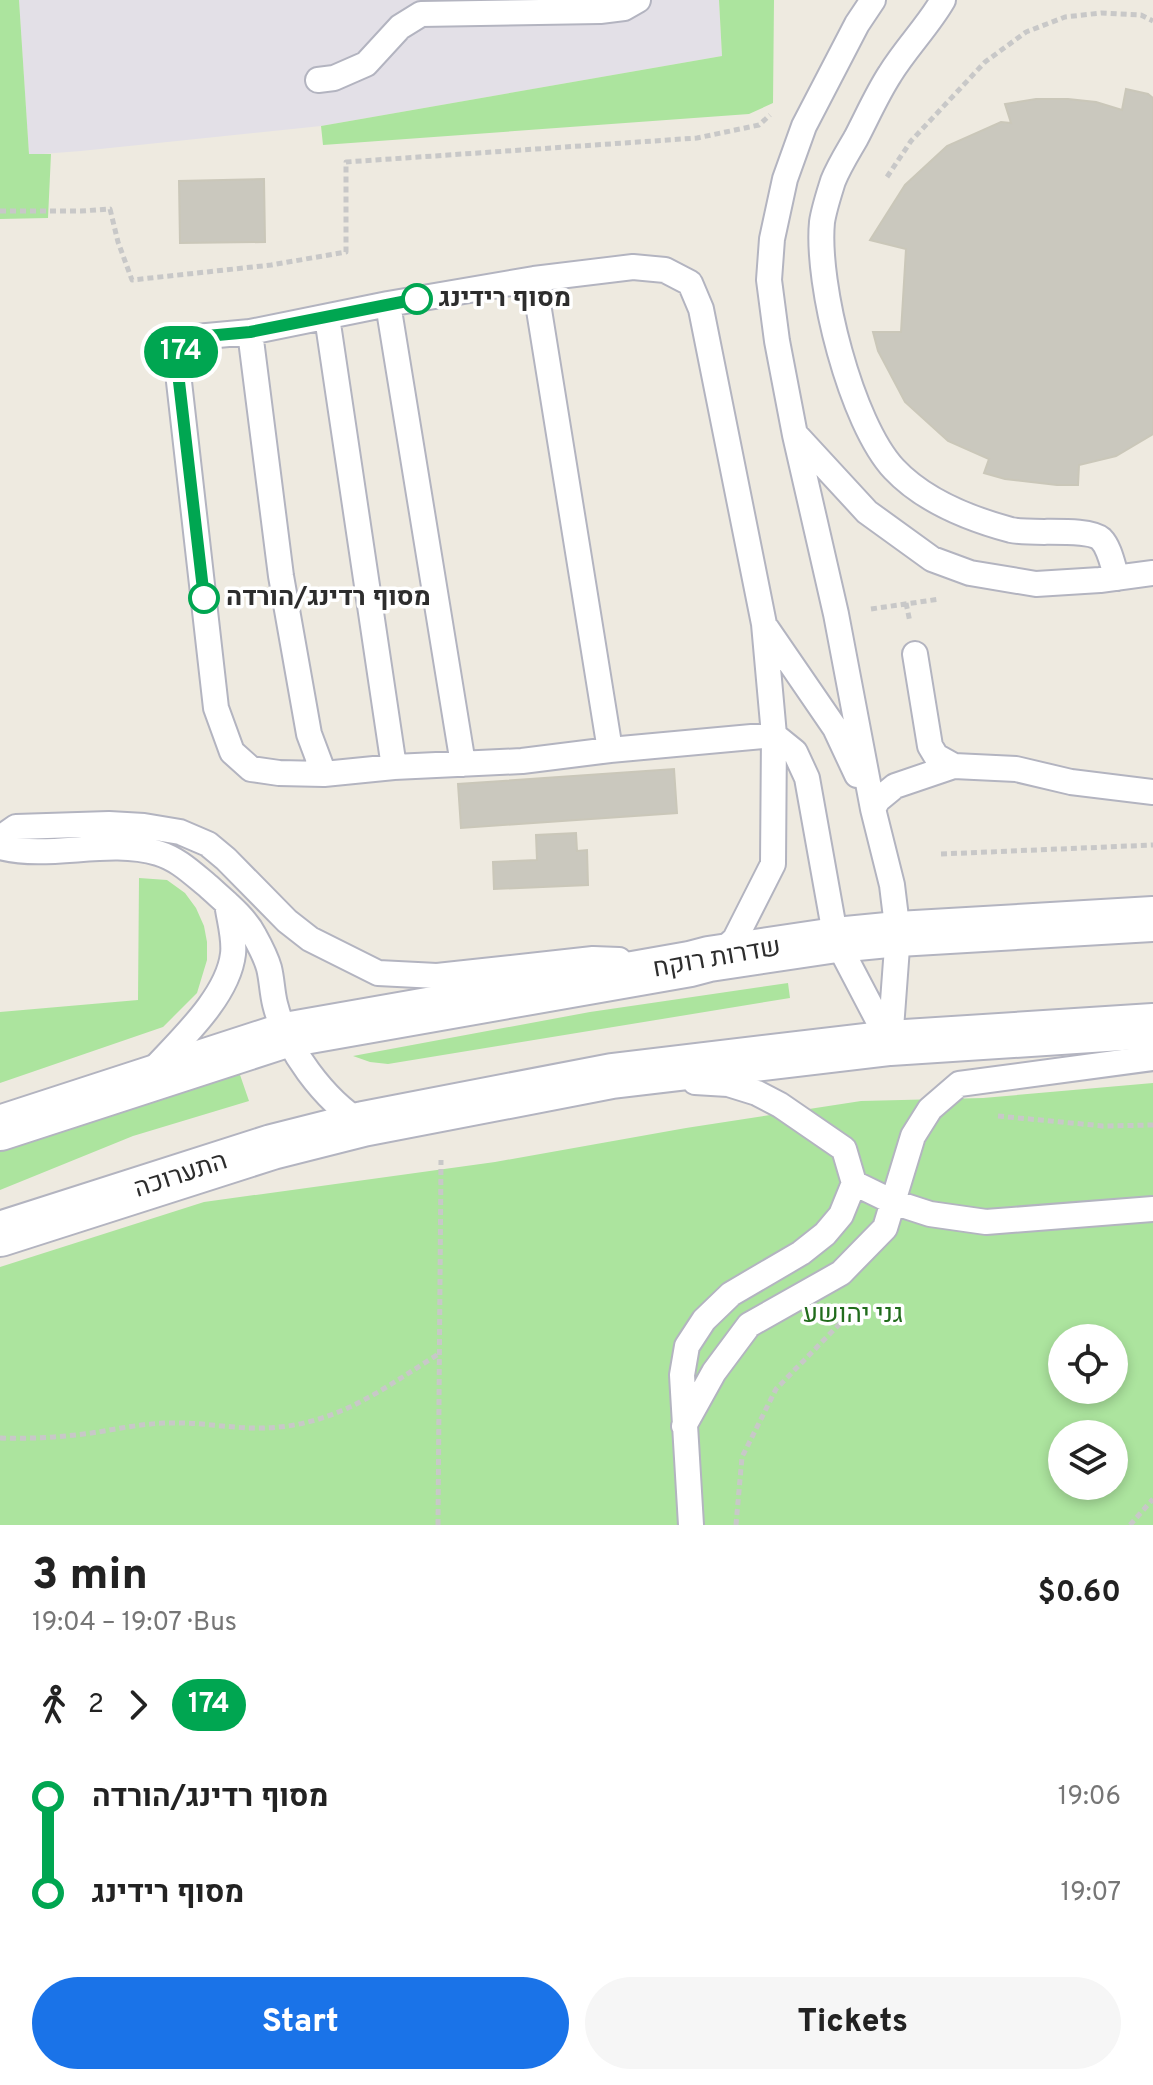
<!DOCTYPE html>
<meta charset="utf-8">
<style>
:root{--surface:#fff;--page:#f6f6f6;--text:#222;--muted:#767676;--accent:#1a73e8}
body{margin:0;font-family:Overpass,Heebo,sans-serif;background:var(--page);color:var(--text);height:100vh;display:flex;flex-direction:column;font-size:30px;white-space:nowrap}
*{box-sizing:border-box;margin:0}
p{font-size:26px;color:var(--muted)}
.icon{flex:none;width:44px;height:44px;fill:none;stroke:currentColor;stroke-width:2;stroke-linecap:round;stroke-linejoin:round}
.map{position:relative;height:1525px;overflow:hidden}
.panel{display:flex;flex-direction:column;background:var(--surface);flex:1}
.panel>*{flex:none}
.badge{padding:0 16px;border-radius:26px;font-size:28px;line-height:52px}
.buttons{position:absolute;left:1048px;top:1324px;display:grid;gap:16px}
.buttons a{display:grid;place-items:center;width:80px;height:80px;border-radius:50%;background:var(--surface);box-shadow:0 4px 12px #0003;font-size:40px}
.map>.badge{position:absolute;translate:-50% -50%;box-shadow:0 0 0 4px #fff}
.legs{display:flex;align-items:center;gap:12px;height:88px;padding:0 32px;font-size:26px}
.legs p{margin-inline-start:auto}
.overview{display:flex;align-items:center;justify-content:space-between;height:136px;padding:0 32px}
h1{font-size:44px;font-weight:800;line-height:60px}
.action{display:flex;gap:16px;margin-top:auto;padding:16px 32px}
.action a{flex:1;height:92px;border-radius:48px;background:var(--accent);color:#fff;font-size:32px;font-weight:800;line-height:92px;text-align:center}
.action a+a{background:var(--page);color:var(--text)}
ul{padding:0 32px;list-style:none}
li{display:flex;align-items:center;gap:28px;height:96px;font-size:30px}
li i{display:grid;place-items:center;width:12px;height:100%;margin:0 10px;background:currentColor}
li i::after{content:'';width:20px;height:20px;margin:-10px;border:6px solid;border-radius:50%;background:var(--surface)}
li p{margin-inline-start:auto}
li:first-child i{background:linear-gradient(#0000 50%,currentColor 0)}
li:last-child i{background:linear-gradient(currentColor 50%,#0000 0)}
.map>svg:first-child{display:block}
.industrial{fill:#e3e0e7}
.green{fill:#ace49e;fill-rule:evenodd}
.building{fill:#cac8be;stroke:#cac7b9;stroke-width:2}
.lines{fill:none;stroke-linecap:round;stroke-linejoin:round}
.lane-casing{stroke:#b3b4c0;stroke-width:28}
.secondary-casing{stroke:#b3b4c0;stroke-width:48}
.path{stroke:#c8c8c8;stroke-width:5;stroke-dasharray:6 4;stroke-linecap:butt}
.lane{stroke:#fff;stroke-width:24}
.secondary{stroke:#fff;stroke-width:44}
.line-1-casing{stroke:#fff;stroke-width:18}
.line-1{stroke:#00a651;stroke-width:12}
.stop-1-dot{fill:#fff;stroke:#00a651;stroke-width:4}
.labels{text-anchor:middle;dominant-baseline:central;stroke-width:7;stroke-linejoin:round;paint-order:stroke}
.stop-label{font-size:26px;font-weight:bold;fill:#2d2d2d;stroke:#fff;text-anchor:start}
.street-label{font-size:26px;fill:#2d2d2d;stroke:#fff}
.park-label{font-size:26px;fill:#216c1c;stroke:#fff}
</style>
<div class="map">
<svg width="1153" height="1525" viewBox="0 0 1153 1525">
<rect width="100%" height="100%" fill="#eeeae0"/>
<path class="industrial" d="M19,0H719L722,56L321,126L81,151L29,155Z"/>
<path class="green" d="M0,0H19L29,154H51L48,218L0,219Z
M719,0H774L773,103L749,114L323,145L321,126L722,56Z
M139,878L167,880L185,893L196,908L204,926L207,942V960L197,993L163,1027L0,1083V1012L138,1000Z
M788,983L790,998L388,1064L370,1062L353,1056L590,1012Z
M239,1072L249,1101L133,1136L0,1190V1150L126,1108Z
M1153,1083V1525H0V1267L204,1202L495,1162L686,1128L861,1101L983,1098ZM1062,1338H1114V1390H1062ZM1062,1434H1114V1486H1062Z"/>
<path class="building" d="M1126,89L1148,94L1153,98V434L1116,456L1079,465L1078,485H1057L1005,479L984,473L989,459L948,441L905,402L878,351L873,332H901L906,249L870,240L905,185L947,146L1001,122L1011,123L1005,104L1036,99H1068L1096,102L1122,110Z
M264,179L265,242L180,243L179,181Z
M674,769L677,813L461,828L458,784Z
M576,833L577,851L587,850L588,885L494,889L493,862L537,860L536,835Z"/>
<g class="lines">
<defs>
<path id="lane" d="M873,0L857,24L804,126L785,179L772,239L769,280L777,341L795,435L836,614L873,809L892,885L898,934L890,1042
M943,0C928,26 906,48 890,74C877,94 867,117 856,138C848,152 839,166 833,181C829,194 824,209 822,222C816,284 851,423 894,469C924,501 970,519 1011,530C1032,535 1087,527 1101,539C1110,548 1113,567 1117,578
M318,80L334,78L366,64L400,27L421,14L600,11L624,8L638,0
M534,279L610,750
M388,304L463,764
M327,317L394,767
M250,332L281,576L309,734L324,774
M796,435L867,512L932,559L970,573L1036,584L1100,580L1153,573
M765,626L835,728L857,775
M915,654L930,746L936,756L954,766
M873,809L878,800L895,786L954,766L1016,769L1071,782L1153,792
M0,838L16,827L109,824L144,826L180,832L208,844L226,859L287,921L310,939L378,973L437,976L593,959L619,960
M0,847C51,860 107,838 158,853C178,859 192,873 208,886C223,900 244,916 254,935C259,944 266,957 269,968C272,980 272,992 275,1004C286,1049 324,1100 363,1124
M718,955L735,939L773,864L774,735L764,624L701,309L690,283L665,270L633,267L534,279L388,304L250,332L196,337L181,348L178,373L216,708L232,752L251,769L279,773L324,774L394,767L522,761L610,750L774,735L795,752L807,778L836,940L890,1043
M151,1072C180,1040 228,997 233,954C235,938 229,919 227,903
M854,1183L893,1202L930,1214L986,1222L1153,1209
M684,1426L714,1372L749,1325L841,1273L885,1228L913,1136L930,1109L959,1084L1153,1058
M691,1525L682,1375L687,1346L704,1320L731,1294L801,1253L825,1234L841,1215L854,1183L844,1149L780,1105L757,1093L728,1084L695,1082"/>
<path id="secondary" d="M0,1128L286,1035L690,964L709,959L836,940L898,934L1153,919
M0,1234L272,1147L363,1124L612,1076L890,1043L1153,1026"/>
</defs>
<use href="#lane" class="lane-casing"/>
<use href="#secondary" class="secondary-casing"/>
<path class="path" d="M887,177L911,141L985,62L1026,32L1065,17L1101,13L1141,15L1153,21
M0,211H81L110,209L118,242L132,280L271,265L346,252V162L697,138L759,125L770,115
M906,603L910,622
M871,609L940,599
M941,854L1153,845
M998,1116L1103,1126L1153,1125
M0,1438C32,1439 66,1437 98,1432C122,1428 146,1423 171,1423C199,1422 228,1428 256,1428C331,1429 380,1391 440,1353
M438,1525L441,1160
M736,1525L742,1457L776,1389L859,1304
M1130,1525L1153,1499"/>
<use href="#lane" class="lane"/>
<use href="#secondary" class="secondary"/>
</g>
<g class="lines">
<defs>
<path id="line-1" d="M204,598L178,373L181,348L196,337L250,332L417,299"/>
</defs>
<use href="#line-1" class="line-1-casing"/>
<use href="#line-1" class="line-1"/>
</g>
<g class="stop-1-dot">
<circle cx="417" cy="299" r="14"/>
<circle cx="204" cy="598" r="14"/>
</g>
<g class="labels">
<g class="stop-label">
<text x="439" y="299">מסוף רידינג</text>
<text x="226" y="598">מסוף רדינג/הורדה</text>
</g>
<g class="street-label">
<text transform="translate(717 959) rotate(-10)">שדרות רוקח</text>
<text transform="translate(181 1176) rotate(-18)">התערוכה</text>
</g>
<g class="park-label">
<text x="853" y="1315">גני יהושע</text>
</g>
</g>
</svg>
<div class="buttons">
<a><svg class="icon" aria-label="locate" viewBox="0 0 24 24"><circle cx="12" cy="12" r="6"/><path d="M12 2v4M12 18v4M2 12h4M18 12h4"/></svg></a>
<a><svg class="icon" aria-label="layers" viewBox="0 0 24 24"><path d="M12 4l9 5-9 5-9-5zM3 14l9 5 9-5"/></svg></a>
</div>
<b class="badge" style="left:181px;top:352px;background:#00a651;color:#fff">174</b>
</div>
<section class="panel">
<div class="overview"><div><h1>3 min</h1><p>19:04 – 19:07 · Bus</p></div><b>$0.60</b></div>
<div class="legs"><svg class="icon" aria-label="walk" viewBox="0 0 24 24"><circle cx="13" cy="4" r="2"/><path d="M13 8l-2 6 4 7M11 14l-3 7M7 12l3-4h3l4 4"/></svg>2<svg class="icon" aria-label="forward" viewBox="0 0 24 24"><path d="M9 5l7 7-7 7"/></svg><b class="badge" style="background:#00a651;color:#fff">174</b></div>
<ul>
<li><i style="color:#00a651"></i><b>מסוף רדינג/הורדה</b><p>19:06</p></li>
<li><i style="color:#00a651"></i><b>מסוף רידינג</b><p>19:07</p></li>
</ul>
<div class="action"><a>Start</a><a>Tickets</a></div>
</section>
